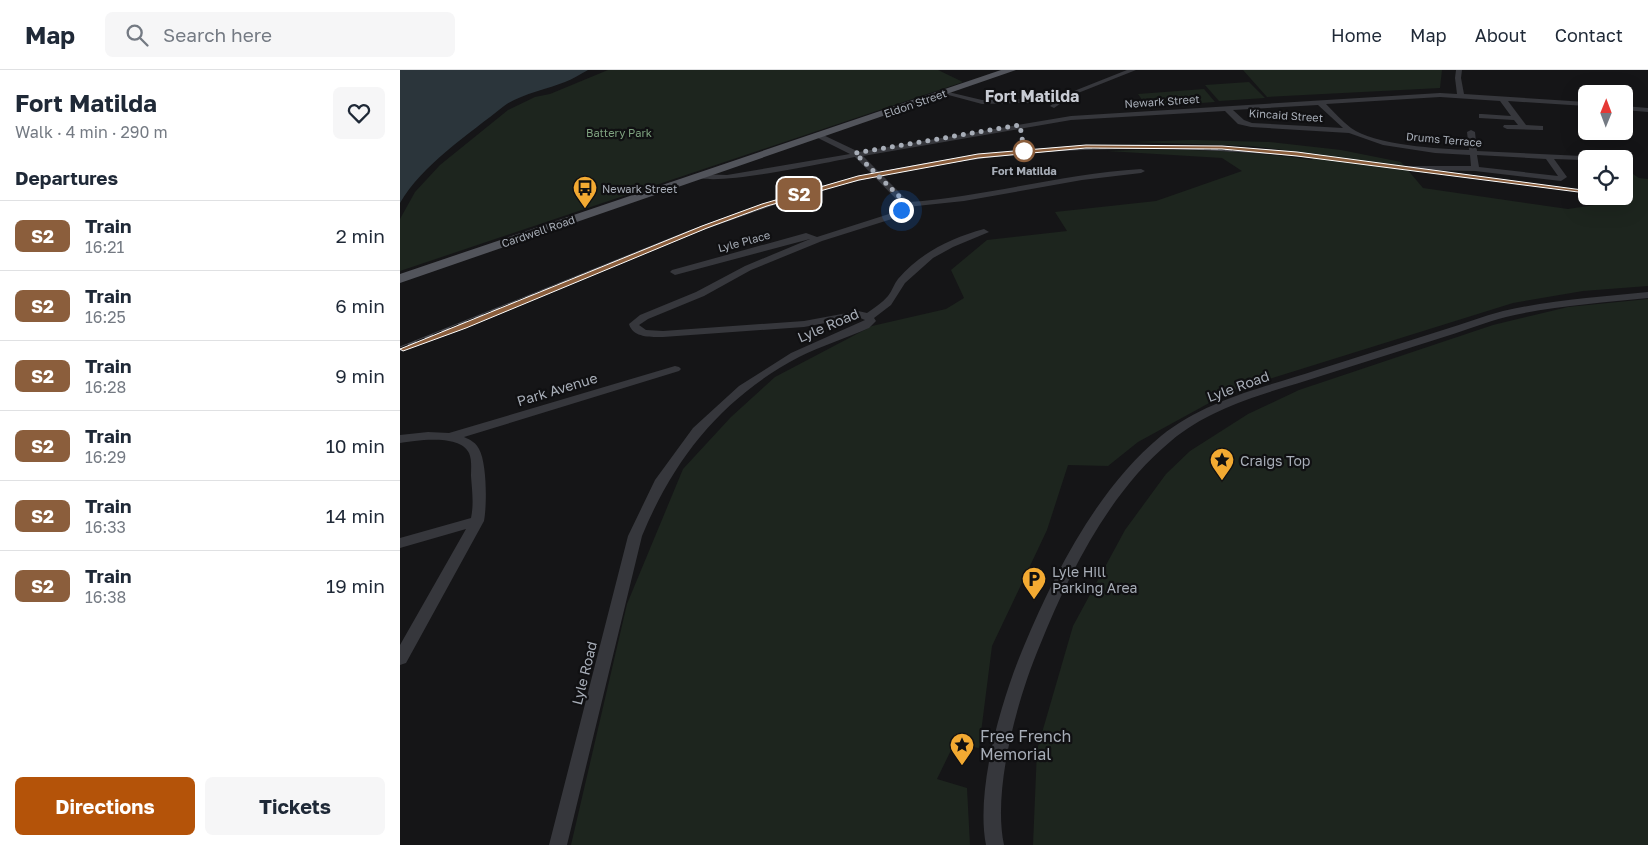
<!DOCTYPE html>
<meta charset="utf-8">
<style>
:root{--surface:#fff;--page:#f6f6f7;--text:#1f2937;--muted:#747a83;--line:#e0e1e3;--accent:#b45309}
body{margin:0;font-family:"Golos Text",sans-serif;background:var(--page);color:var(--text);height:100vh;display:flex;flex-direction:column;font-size:19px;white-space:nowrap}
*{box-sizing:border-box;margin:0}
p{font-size:16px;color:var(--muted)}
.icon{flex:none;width:28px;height:28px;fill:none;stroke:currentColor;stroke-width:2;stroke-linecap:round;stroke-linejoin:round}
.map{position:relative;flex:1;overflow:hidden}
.panel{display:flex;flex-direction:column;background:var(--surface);width:400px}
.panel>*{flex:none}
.badge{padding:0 10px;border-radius:8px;font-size:18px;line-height:32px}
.needle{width:32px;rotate:1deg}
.controls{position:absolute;left:1178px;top:15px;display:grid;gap:10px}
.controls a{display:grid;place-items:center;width:55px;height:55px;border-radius:8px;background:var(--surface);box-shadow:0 5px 20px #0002;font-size:25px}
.you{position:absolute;width:25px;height:25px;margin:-12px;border:4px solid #fff;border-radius:50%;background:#1a73e8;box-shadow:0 0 0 8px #1a73e833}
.map>.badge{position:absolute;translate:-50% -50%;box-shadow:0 0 0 2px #fff}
h2{padding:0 15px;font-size:19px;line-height:45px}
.round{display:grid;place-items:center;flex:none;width:52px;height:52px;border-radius:8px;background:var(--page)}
.head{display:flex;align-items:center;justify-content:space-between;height:85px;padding:0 15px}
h1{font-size:24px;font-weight:700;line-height:38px}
.primary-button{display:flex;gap:10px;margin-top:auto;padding:10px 15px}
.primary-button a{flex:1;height:58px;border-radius:8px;background:var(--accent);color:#fff;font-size:20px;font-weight:700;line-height:58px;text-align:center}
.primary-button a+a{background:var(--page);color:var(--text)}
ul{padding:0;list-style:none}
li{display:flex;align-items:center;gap:15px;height:70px;padding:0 15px;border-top:1px solid var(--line)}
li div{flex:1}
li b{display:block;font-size:19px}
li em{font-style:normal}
li .badge{min-width:55px;font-weight:700;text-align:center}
header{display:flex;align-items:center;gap:30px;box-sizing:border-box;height:70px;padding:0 25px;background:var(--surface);border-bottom:1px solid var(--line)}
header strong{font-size:24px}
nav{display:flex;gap:28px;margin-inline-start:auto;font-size:18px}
.search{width:350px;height:45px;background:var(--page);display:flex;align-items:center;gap:12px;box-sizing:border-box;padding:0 18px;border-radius:8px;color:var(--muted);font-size:19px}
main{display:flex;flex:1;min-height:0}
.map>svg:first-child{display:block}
.green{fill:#1d251e}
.water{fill:#2b353b}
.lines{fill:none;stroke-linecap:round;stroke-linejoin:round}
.street{fill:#36373c;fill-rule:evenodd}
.primary{fill:#52545b;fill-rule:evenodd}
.rail-far1-casing{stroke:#494b51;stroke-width:4}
.rail-casing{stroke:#494b51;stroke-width:4.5}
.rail-far1{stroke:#101012;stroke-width:2.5;stroke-dasharray:7;stroke-linecap:butt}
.rail{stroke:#101012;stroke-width:3;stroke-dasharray:9;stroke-linecap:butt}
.line{fill:#8b5e3c;stroke:#fff}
.walk{stroke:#a7adb7;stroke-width:5;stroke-dasharray:0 9}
.stop-dot{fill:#fff;stroke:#8b5e3c;stroke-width:2.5}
.labels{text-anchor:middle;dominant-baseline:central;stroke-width:4.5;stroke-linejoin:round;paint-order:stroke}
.far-street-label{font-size:11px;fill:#a7adb7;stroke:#101012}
.far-park-label{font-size:11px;fill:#7ea27f;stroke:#101012}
.far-stop-label{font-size:11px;font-weight:bold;fill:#a7adb7;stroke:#101012}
.far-poi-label{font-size:11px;fill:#a7adb7;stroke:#101012;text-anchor:start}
.street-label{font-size:14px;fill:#a7adb7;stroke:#101012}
.poi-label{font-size:14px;fill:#a7adb7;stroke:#101012;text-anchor:start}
.far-district-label{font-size:16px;font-weight:bold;fill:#c8cbd3;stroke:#101012}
.near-poi-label{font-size:16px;fill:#a7adb7;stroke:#101012;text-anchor:start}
</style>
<header>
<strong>Map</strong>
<div class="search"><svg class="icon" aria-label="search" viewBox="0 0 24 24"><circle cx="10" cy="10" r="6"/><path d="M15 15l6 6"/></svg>Search here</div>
<nav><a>Home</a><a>Map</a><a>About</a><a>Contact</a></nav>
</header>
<main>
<section class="panel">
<div class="head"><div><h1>Fort Matilda</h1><p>Walk · 4 min · 290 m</p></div><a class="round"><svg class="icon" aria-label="heart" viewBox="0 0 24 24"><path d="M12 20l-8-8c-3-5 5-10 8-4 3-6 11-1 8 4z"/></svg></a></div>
<h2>Departures</h2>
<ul>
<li><span class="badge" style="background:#8b5e3c;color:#fff">S2</span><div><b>Train</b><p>16:21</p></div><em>2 min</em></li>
<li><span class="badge" style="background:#8b5e3c;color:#fff">S2</span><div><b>Train</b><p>16:25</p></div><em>6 min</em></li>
<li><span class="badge" style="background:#8b5e3c;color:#fff">S2</span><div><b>Train</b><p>16:28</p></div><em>9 min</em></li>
<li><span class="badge" style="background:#8b5e3c;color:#fff">S2</span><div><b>Train</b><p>16:29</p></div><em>10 min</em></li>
<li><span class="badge" style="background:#8b5e3c;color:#fff">S2</span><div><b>Train</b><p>16:33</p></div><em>14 min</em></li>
<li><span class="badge" style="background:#8b5e3c;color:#fff">S2</span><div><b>Train</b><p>16:38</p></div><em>19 min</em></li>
</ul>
<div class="primary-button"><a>Directions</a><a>Tickets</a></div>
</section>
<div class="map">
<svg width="1248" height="775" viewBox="0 0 1248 775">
<rect width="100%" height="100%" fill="#151517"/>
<path class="green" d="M208,0H538L563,12L0,201V149L15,122L40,95L108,40L135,27L150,24Z
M843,0H1042L1040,18L867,27Z
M849,12L865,28L819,31L805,15Z
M804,19L815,32L747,37L738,24Z
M793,70L869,72L941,80L1001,92L1023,118L1168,139L1228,130L1224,124V98L1239,108L1248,109V216L1183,221L1113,233L831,321L738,372L708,396L668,395L647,460L592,576L579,678L554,674L537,709L567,718L570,775H171L227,534L283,399L331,347L375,307L472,256L546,239L564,228L551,200L587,170L667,161L655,142L756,131L842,101L822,88L707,81C775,78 844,80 912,90L916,84L851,76L732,72Z
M1248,229V775H633L637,680L673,556L725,460L766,404L790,381L848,344L899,320L1093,255L1168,237Z"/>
<path class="water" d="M0,0H188C180,4 173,9 165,12C148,19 118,25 104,36C69,64 22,95 0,133Z"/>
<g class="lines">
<path class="street" d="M727,0H736L673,25L654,38L650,36L655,32L582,34L541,23L544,21L582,30L660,28L669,23Z
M1056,0H1062L1061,8L1064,24L1186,32V36L1108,31L1126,55L1143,56V60H1140L1107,59L1103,57L1104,55H1118L1114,50L1079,48V44H1082L1111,46L1100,31L1040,27L926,34C934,42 942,51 951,58C974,75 1040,79 1069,80L1067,62L1071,60L1075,62L1077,81L1182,86L1186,88L1182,90L1154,89L1167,107L1161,111L1075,101L1012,100H1009V96H1071L1070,85L1035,83L983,75L949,63L851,57L838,54L825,41L671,50L463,86L509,132C587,126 663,104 741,99L745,101L741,103L682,110L564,131L507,137L495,148L422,171L351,200L304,226L248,249L239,255L246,260L263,261L404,251L458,241L467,243C474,238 482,233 488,226C492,221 494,214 498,209C520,183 551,168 584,159L589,162L553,177L533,188L505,213L491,235L474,248L476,251L469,258C446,268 421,276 399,287C323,327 274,388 242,466L167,775H149L228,466L255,410L293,358L339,316L391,283L465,250L458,247L404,257L263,267C251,267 233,268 229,254L240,245L296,222L345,196L410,169L275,205L270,202L272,200L406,163L417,167L489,144L501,134L455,87C429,92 311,118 295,106L296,104L327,105L450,84L416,67L415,65L419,63L459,82L671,46L1040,23L1057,24L1055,8ZM918,35L943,58L852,53L844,50L833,40ZM1077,85L1146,89L1158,106L1079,97Z
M1224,36L1248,38V42L1224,40Z
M1248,222V228C1201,233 1152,236 1106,247C1086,252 1066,260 1047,266C1006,279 965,292 924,305C872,322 813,335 771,371C710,421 669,503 640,575C618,627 592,719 604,775H586C575,719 602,628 624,576C655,502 698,418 761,366C805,330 865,317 917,300C959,287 1001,273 1043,260C1063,254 1083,246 1103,241C1151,230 1200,227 1248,222Z
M275,296L279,297L281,299L279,301L64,367C71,370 76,373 79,379C87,393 87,435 84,451L6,593L0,595V575L66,459L0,478V468L71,448C74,434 72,420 71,406C71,398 72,390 69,383C60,364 17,370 0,373V365L28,362L49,363Z"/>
<path class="primary" d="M601,0H616L0,213V204Z"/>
<defs>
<path id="rail-far1" d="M389,127C566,75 730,67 912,86"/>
<path id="rail" d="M0,279L291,162L393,126"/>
</defs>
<use href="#rail-far1" class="rail-far1-casing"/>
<use href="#rail" class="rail-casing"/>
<use href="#rail-far1" class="rail-far1"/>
<use href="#rail" class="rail"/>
</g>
<path class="line" d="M686,75L822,76L897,82L1190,121L1186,123L897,86L822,79L686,78L578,88L459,110L367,136L307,158L66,258L3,281L0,279L302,156L362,134L458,106L578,84Z"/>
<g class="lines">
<path class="walk" d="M501,140L505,135L504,131L455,83L620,55L624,81"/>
</g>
<defs>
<symbol id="bus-pin" viewBox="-11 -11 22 30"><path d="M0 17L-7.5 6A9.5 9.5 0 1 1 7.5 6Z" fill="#f3aa32" stroke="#101012"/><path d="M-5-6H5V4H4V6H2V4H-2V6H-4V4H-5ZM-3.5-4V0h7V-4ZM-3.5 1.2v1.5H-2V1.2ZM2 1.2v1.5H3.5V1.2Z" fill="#111"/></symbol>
<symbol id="sight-pin" viewBox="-11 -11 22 30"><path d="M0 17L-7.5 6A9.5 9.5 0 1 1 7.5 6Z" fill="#f3aa32" stroke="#101012"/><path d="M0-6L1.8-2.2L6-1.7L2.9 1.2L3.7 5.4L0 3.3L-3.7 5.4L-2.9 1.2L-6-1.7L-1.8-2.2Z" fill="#111"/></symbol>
<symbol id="parking-pin" viewBox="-11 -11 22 30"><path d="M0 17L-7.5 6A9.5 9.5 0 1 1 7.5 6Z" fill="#f3aa32" stroke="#101012"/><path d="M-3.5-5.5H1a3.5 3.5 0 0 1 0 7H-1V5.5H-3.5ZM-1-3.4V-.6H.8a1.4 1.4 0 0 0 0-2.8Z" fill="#111"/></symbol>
</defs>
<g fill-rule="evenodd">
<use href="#bus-pin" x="171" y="104" width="28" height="38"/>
<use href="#sight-pin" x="808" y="376" width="28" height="38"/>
<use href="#parking-pin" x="620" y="495" width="28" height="38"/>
<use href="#sight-pin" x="548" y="661" width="28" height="38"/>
</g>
<circle class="stop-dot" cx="624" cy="81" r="10"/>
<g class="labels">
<g class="far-street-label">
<text transform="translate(762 31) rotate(-4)">Newark Street</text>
<text transform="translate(515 33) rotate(-19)">Eldon Street</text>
<text transform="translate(886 45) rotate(4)">Kincaid Street</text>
<text transform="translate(1044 69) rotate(5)">Drums Terrace</text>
<text transform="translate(138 161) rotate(-19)">Cardwell Road</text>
<text transform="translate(344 171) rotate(-15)">Lyle Place</text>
</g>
<g class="far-park-label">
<text x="219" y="62">Battery Park</text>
</g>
<g class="far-stop-label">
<text x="624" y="100">Fort Matilda</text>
</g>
<g class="far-poi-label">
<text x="202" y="118">Newark Street</text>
</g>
<g class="street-label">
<text transform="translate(428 255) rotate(-23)">Lyle Road</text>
<text transform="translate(838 316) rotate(-20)">Lyle Road</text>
<text transform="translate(157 319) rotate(-17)">Park Avenue</text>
<text transform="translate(184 603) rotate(-76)">Lyle Road</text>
</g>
<g class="poi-label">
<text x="840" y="390">Craigs Top</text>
<text x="652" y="501">Lyle Hill<tspan x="652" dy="16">Parking Area</tspan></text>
</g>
<g class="far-district-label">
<text x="632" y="26">Fort Matilda</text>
</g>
<g class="near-poi-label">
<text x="580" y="666">Free French<tspan x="580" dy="18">Memorial</tspan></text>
</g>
</g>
</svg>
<div class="controls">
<a><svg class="needle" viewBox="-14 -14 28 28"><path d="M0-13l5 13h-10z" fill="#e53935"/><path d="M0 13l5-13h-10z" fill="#747a83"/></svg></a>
<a><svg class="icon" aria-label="locate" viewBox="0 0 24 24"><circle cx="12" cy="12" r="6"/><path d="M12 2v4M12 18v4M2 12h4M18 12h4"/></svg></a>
</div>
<div class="you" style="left:501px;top:140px"></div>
<b class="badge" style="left:399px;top:124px;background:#8b5e3c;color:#fff">S2</b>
</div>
</main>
